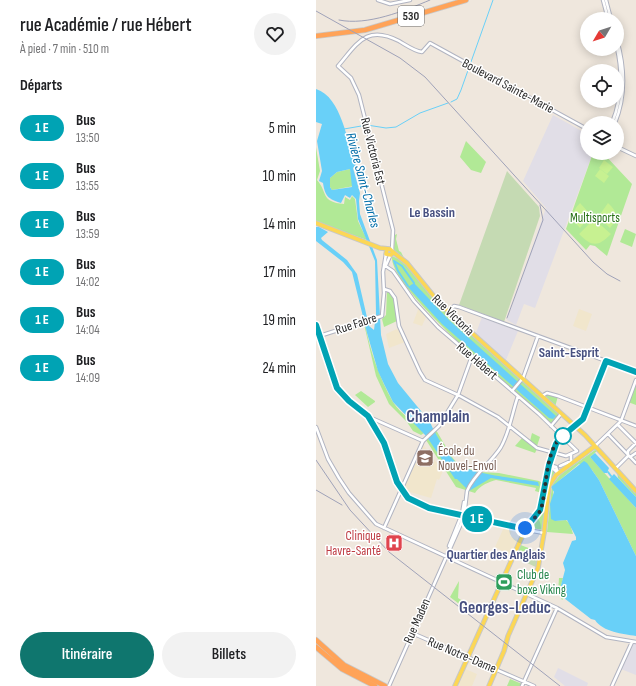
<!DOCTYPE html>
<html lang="fr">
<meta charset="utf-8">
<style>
:root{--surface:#fff;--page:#f2f2f2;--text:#202124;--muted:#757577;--accent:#0f766e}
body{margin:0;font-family:"Sofia Sans Condensed",sans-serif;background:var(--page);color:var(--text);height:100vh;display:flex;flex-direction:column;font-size:15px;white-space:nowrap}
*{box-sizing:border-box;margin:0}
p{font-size:13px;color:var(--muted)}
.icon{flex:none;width:22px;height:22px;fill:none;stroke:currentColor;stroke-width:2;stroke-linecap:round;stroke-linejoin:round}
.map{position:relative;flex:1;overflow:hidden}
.sheet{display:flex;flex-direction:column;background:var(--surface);width:316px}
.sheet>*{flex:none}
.badge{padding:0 8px;border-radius:13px;font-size:14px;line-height:26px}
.needle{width:26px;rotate:231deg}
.controls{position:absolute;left:264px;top:12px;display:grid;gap:8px}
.controls a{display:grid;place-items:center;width:44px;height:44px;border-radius:50%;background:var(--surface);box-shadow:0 2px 10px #0003;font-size:20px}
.you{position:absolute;width:20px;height:20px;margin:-10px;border:3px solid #fff;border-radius:50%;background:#1a73e8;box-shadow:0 0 0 6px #1a73e833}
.map>.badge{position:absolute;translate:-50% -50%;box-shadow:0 0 0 2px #fff}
h2{padding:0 20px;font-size:15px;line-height:36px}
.round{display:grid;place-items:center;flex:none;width:42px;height:42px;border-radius:21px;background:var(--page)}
.overview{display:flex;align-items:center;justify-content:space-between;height:68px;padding:0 20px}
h1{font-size:19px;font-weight:600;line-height:30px}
.primary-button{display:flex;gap:8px;margin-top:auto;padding:8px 20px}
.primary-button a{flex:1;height:46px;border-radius:24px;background:var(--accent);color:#fff;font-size:16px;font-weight:600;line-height:46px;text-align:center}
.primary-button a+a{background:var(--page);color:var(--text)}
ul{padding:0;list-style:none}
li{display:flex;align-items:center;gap:12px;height:48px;padding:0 20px}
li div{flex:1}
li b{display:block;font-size:15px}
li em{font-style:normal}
li .badge{min-width:44px;font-weight:700;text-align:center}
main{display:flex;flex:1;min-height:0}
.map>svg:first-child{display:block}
.industrial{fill:#e1dee7}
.education{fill:#f1e6cc}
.green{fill:#b1e996}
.cemetery{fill:#c5dab3}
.pitch{fill:#c7f191}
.water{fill:#69d0f8;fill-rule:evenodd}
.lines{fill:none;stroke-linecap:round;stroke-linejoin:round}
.stream{stroke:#69d0f8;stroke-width:1}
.canal{stroke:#69d0f8;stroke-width:2}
.minor-casing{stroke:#b1b4c1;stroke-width:4.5}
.major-casing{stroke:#c8c8c8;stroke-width:5.5}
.highway-casing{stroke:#c8c8c8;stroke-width:6}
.minor{stroke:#fff;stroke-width:2.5}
.major{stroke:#fcd755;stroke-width:3.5}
.highway{stroke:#ffa358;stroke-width:4.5}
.rail{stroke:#9fa2b8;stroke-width:1}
.line-casing{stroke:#fff;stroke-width:9}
.line{stroke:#00a3b4;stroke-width:6}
.walk{stroke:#2c2c2c;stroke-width:4;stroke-dasharray:0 7.2}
.stop-dot{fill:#fff;stroke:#00a3b4;stroke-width:2}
.labels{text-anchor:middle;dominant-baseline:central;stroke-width:3;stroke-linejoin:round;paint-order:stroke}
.shield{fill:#fff;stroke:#6b6b6b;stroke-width:1}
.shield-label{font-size:12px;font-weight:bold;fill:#2c2c2c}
.street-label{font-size:13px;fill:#2c2c2c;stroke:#fff}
.park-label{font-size:13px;fill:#267015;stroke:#fff}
.education-label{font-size:13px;fill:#785e54;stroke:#fff;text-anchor:start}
.health-label{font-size:13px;fill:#be3a42;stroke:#fff;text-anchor:end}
.leisure-label{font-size:13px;fill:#27864d;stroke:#fff;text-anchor:start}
.water-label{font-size:14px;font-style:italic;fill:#036ea9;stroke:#fff}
.neighbourhood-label{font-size:14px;font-weight:bold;fill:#485181;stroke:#fff}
.district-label{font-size:17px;font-weight:bold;fill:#485181;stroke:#fff}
</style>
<main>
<section class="sheet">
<div class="overview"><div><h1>rue Académie / rue Hébert</h1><p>À pied · 7 min · 510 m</p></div><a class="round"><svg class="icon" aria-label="heart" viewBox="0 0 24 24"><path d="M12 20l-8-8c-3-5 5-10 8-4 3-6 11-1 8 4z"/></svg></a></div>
<h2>Départs</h2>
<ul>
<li><span class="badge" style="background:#00a3b4;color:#fff">1 E</span><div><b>Bus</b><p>13:50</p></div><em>5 min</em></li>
<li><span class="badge" style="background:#00a3b4;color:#fff">1 E</span><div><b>Bus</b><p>13:55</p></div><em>10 min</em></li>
<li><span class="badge" style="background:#00a3b4;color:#fff">1 E</span><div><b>Bus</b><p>13:59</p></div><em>14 min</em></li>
<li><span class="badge" style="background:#00a3b4;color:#fff">1 E</span><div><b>Bus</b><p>14:02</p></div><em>17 min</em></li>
<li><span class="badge" style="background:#00a3b4;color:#fff">1 E</span><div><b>Bus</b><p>14:04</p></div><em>19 min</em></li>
<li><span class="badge" style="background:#00a3b4;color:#fff">1 E</span><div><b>Bus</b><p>14:09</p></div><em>24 min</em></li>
</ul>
<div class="primary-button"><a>Itinéraire</a><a>Billets</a></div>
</section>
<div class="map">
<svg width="320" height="686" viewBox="0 0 320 686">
<rect width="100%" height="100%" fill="#efe7dd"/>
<path class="industrial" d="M237,115L271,134V153H277L219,308L208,304L200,325L191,320L230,208L207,181Z
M166,317L202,331L190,360L160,333Z
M317,643H320V675L305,669Z
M242,668L272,683L271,686H249L238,677Z"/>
<path class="education" d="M103,307L111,315L106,326L97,323Z
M263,309L276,314L270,331L257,326Z
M83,328L89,342L73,348L70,334Z
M107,444L127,471L123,480L121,479L115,498L87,490Z
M189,525L197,527L194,536L204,541L197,557L179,547Z
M147,668L161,674L156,686H139Z"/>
<path class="green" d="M150,141L170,162L165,173L155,170L144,157Z
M0,147L4,171L1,180C12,192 4,202 28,204L29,197L34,200L36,196L39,199L42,221L51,240L0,222Z
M277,153H287L316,184L291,256L279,246L274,245L270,250L250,229Z
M34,169L38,186L16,190L14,187V178L21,172Z
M309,229L320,234L316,247L304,242Z
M81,234L80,239L83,251L85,252L88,258L78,250L79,235Z
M76,256C97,264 107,289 122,304C161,342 203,377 243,414L235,424C207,399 72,289 76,256Z
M71,291L75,293L79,300L81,321L68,327L66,319L70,315Z
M48,324H49C54,351 64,379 77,402C85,415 99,422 108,433L105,435L97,431L91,422L73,404L60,376Z
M320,380V405L312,402Z
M45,391L59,401V402L52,407L39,395Z
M229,393L242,396L239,407L226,395Z
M120,430L136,457L142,464L149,468L164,472L183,473L223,481L227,484L226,493L219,491L220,488L180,480C173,482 164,485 159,493L140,487L110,440Z
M216,433L224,437L221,446L214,441Z
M206,438L221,449L219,453L199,446Z
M279,450L281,451L274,457L320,508V556L283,480L276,470L263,464L244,480L237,489L239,521L250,520L254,524L257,534L231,532L236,485L244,475Z
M233,466L240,473L231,486L227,530L211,527L223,513Z
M301,472L320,493V497L302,478Z
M202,544L215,549L211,563L197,557Z
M243,578H247L244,589L248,598L246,600L242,592Z
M143,581L142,598L153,605L151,610L134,597Z
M194,679L206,684L205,686H191Z"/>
<path class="cemetery" d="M191,171L223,207L224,216L188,322L143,305Z
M215,549L225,553L222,568L211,563Z"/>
<path class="pitch" d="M288,160L297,167L291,174L283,168Z
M284,169L293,176L288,183L279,176Z
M264,203L275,215L264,228C255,219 255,212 264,203Z
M292,203C302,212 302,218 294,228L282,217Z
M278,219L295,234C282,247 276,247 263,234Z"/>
<path class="water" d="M0,89C26,97 31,143 40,165L37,168L44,193L43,201L44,214L61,260L65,335L72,364L82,383L114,422C118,432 134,459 143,465C157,474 204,479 222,482L223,486L175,478L153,491L141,479H139L111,437L77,402L68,384L62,371L51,333L36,272L27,262L0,241V227H3L12,232L5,238L6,240L31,260L41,274L53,326L58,330L60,314L59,261L42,219L40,199L36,195L34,198L29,195L25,203C12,199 9,196 7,183L3,181L6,171L1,141L6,124L0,122ZM34,169L36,187L16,190L14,187V178L21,172Z
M98,283L133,320L240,416L237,419L233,418L126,324L92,287Z
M279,453L293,468L291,473H288L274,457Z
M268,461L271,463L283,480L320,556V636C307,634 287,632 279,620L275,619L248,598L244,589L249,570L247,563L256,541L260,540V537L251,520L239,521L235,519L234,504L238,492L235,487Z
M298,474L320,497V508L293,479Z"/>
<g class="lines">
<path class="stream" d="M135,102L141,99L145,90L177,0
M28,129L51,125L70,128L80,127L104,113L132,103"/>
<path class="canal" d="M78,261L86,266L98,283
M78,261L82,271L92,286
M292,472L295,476"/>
<defs>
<path id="minor" d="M62,0L74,4L94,0
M287,0L292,19
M290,0L295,19
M296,123C306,98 307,74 301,48
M299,123C310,96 309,68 301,40
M301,147L320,156
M76,250L77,230L43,95L35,78L22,66C41,44 50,24 83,41C90,45 98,51 106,52L114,43L271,129
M68,265L77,271L98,301L122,327L223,414L261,451
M70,265L74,256
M68,289L74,291L79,298L83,326L104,372L109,380L142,395L182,417L221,448L250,456L261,451
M132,312L138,306L143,307L320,372
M0,325L21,388L28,397L52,416L69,443L81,482L92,498L113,509L167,522L228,533
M0,337L66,316L68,293L67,272L70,254
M196,391L207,378L222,336
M226,396L231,393L242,396L320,426
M53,417L107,441
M302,425L320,443
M235,426L245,414
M259,426C277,411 282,382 290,361
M0,427L12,459L23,478L33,493L60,524L241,608L290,637L320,642
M292,434L320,463
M279,446L305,421L320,380
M314,457L320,453
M233,465L240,467L242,473
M234,466L242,473
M244,466L255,461V455
M300,468L312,456V451L320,443
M151,491C158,474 175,463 185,447C194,431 196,413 202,396
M68,528L107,441L123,426L142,395L156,356
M133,546L146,514L148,502
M96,633L218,686
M73,686L148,517L151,491
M206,686L241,608
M296,686L316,642"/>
<path id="major" d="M0,223L64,248L74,249L77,252L75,255L70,254L71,249
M77,252L91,263L124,304L269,435L320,491
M139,686L210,528L225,509L233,465L240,444L259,426
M173,686L188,651L192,636L222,568L228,533L233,486L240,475L279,446"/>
<path id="highway" d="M0,36L49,30L150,0
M0,640L28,665L69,686
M0,647L26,669L59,686"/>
</defs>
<use href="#minor" class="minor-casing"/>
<use href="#major" class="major-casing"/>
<use href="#highway" class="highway-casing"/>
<use href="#minor" class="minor"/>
<use href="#major" class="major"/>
<use href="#highway" class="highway"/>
<path class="rail" d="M0,11L84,58L109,77L277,262L291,274L304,281
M23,20C51,26 88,11 114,0
M191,318L227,220L224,205
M0,460L34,510L73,552L244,686
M0,490L26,505"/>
</g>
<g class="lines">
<defs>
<path id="line" d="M0,325L21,388L33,401L52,416L68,443L81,482L92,498L113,508L209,529L224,510L233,465L240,444L243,439L267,419L290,361L320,372"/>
</defs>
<use href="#line" class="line-casing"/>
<use href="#line" class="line"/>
<path class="walk" d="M209,528C214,522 222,516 225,509C231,489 229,448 247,436"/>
</g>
<defs>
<symbol id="university-square" viewBox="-11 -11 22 22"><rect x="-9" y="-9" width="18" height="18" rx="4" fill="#8d6e63" stroke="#fff"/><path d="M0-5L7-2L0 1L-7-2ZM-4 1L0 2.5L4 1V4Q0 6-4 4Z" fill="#fff"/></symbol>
<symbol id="hospital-square" viewBox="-11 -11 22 22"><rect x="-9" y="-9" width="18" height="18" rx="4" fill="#e0444e" stroke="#fff"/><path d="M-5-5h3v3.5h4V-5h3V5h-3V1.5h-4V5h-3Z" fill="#fff"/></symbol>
<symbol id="stadium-square" viewBox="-11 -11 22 22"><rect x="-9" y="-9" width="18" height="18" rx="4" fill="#2e9e5b" stroke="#fff"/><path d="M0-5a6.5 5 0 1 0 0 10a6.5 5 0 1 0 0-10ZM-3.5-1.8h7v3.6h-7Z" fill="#fff"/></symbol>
</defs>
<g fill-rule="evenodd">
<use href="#university-square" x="99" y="448" width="20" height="20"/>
<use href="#hospital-square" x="68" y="533" width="20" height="20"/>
<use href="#stadium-square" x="178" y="572" width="20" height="20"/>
</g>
<circle class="stop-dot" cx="247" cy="436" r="8"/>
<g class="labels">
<rect class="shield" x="82" y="6" width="26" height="20" rx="3"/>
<g class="shield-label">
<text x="95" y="16">530</text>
</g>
<g class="street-label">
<text transform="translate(192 86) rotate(28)">Boulevard Sainte-Marie</text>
<text transform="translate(57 151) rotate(76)">Rue Victoria Est</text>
<text transform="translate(137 315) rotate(44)">Rue Victoria</text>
<text transform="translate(40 324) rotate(-18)">Rue Fabre</text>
<text transform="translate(161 361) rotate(41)">Rue Hébert</text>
<text transform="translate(101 621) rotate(-66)">Rue Maden</text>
<text transform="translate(146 655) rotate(23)">Rue Notre-Dame</text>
</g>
<g class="park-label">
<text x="279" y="218">Multisports</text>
</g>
<g class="education-label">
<text x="122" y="451">École du<tspan x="122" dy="15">Nouvel-Envol</tspan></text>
</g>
<g class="health-label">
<text x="65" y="536">Clinique<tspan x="65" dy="15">Havre-Santé</tspan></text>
</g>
<g class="leisure-label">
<text x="201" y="575">Club de<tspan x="201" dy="15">boxe Viking</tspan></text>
</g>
<g class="water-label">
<text transform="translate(47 180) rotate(75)">Rivière Saint-Charles</text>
</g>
<g class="neighbourhood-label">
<text x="116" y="212">Le Bassin</text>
<text x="253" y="352">Saint-Esprit</text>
<text x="180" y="554">Quartier des Anglais</text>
</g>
<g class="district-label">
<text x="122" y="417">Champlain</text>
<text x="189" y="608">Georges-Leduc</text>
</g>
</g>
</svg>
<div class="controls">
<a><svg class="needle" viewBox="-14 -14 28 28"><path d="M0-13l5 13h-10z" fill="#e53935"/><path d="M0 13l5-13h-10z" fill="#757577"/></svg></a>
<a><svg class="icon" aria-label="locate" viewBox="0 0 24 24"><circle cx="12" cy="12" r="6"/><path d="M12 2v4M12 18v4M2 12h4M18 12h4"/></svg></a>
<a><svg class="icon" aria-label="layers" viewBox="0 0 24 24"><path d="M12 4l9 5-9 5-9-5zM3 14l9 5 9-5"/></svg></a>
</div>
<div class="you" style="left:209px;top:528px"></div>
<b class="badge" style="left:161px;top:519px;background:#00a3b4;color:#fff">1 E</b>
</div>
</main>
